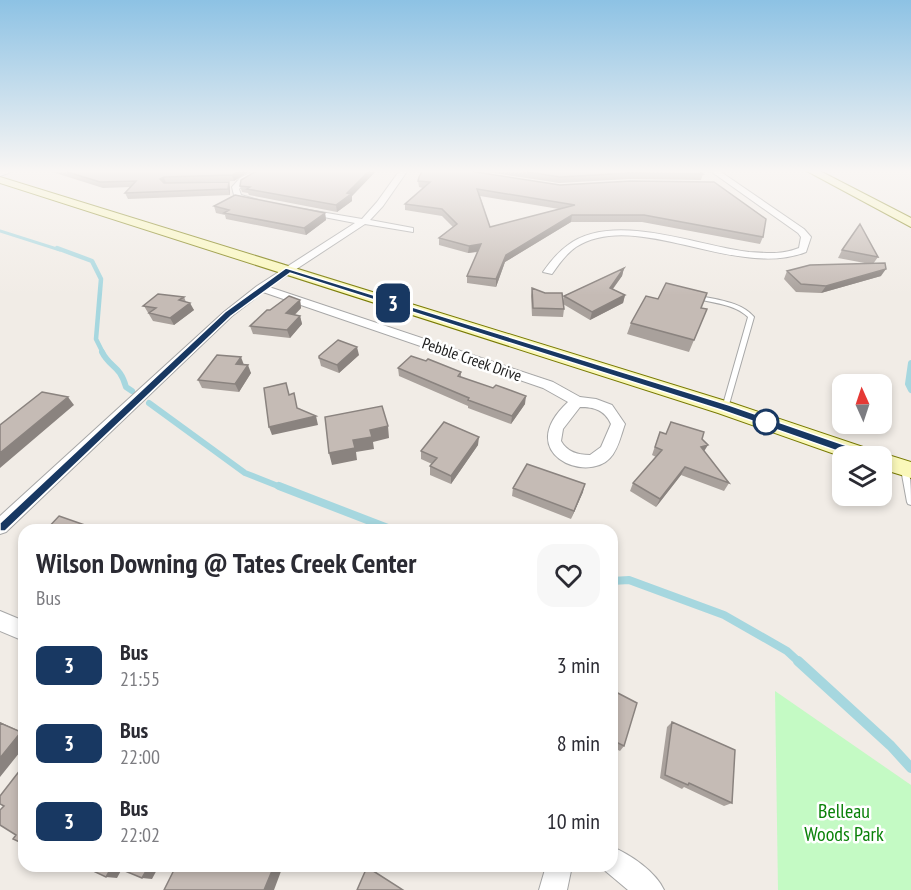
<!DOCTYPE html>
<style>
:root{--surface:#fff;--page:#f7f7f7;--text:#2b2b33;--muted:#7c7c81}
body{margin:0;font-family:"PT Sans Narrow",sans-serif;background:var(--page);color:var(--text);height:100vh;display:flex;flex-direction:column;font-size:22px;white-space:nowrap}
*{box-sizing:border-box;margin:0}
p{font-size:20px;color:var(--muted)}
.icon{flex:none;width:33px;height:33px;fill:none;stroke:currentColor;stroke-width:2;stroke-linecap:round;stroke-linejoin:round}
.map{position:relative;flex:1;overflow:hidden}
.drawer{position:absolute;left:18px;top:524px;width:600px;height:348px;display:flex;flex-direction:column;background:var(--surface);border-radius:18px;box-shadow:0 3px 9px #0003}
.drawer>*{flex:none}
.badge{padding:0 12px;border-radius:9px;font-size:21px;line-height:39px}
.needle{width:39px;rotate:357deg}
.tools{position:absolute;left:832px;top:374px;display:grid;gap:12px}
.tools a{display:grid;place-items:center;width:60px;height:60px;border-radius:12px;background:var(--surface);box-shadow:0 3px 9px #0003;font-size:30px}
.map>.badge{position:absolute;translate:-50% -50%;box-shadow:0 0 0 3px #fff}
.round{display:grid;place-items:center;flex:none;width:63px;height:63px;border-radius:18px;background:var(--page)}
.headline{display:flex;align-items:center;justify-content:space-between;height:102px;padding:0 18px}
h1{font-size:28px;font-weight:600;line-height:45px}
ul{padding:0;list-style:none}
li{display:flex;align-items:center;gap:18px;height:78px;padding:0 18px}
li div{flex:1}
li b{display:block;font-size:22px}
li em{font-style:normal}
li .badge{min-width:66px;font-weight:700;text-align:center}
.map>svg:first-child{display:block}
.park{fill:#c4fac4}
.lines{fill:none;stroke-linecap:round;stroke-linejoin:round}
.stream-far4{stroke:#a6d7df;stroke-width:3}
.stream-far3{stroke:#a6d7df;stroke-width:4.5}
.stream-far2{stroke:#a6d7df;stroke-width:6}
.stream-far1{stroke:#a6d7df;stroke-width:8}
.stream{stroke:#a6d7df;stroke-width:10}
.lane-casing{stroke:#a7a7a7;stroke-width:2}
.street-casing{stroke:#a7a7a7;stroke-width:2}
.secondary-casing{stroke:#787a03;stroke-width:2}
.lane{fill:#fff;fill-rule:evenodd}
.street{fill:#fff;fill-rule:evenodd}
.secondary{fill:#faf8ba;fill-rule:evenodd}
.wall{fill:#a9a19c;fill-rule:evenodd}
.shaded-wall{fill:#8a837f}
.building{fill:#c5bbb5;stroke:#8a837f;stroke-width:1.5;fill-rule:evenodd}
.line{fill:#183862;stroke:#fff;stroke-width:1.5}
.stop-dot{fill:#fff;stroke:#183862;stroke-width:3}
.labels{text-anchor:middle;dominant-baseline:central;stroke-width:5;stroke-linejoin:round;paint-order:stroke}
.street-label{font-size:16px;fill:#202020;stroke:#fff}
.near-park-label{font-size:20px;fill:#0b820a;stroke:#fff}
</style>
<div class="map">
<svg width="911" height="890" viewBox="0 0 911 890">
<rect width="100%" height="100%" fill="#f1ece6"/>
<path class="park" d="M775,691L911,785V890H778Z"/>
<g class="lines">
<path class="stream-far4" d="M0,231L60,250"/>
<path class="stream-far3" d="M57,248L92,261L101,279L96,339L103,353"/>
<path class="stream-far2" d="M102,352C110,368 120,365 126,387L132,391
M911,363L908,384L911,390
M149,403L245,473L283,488"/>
<path class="stream-far1" d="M279,486L393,530
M612,581L629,580L724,615L787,651L800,663"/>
<path class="stream" d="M798,661L891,746L911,768"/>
<defs>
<path id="lane" d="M696,295C715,300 741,301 754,317L728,408L725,410L722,408L748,317C735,304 712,303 694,298L693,297Z
M905,466L908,467C911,479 911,492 911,505L908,504L907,502L901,469L902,467Z"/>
<path id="street" d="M5,170H16L0,176V172Z
M256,170H265L246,182L239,189L241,195L258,200V204L235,199L232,187L240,178Z
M400,170H408L383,206L370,220L413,228V232L365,224L269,287L553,382L580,397L596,399L612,405L625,424C621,435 618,450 610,458C586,484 513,453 568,402L543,388L263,292L232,316L6,532L0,534V516L224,312L257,286L355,223L303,213V209L362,219L377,202ZM580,407C594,407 605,410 611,424L601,447L590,455C578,455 567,452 561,441L563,429Z
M709,170H718L804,229L811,237L806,252C736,280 636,208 576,247C566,254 559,264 552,274L543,272C550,262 558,252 568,245C614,211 697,246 749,252C766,253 782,255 799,248L801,237L798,233Z
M0,611L24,621V641L0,631Z
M612,847C630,854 656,872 664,890H628L603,869L601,866H612Z
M546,866H572L567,890H539Z"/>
<path id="secondary" d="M805,170H818L911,218V227Z
M0,177L732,403L872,450L874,455L882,453L911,462V478L882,469V456L843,457L718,413L0,183Z"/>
</defs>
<use href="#lane" class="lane-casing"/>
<use href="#street" class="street-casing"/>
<use href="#secondary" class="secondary-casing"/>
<use href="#lane" class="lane"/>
<use href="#street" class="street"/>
<use href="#secondary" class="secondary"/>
</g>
<path class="wall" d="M46,170H248V172L234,181L165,183L230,187V195L128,199L125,193L130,187L103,188Z
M279,170H377L352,196V201L337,212L249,195L248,193L242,192L240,186Z
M423,170L763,237L760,244L642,222H571L505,262L496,287L467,283V276L478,252L468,253L439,245V238L453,227L442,216L405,210V204L423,188L419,187L418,181ZM480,196L559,209L490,227Z
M473,170H698L703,174L701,180L629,179L559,183Z
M214,206L325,213L326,220L306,235L226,219L225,215L216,213Z
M842,250L878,257L873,264L881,276L821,293L796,292L784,279L787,271L870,264L838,258Z
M624,268L622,276L613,289L625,295L623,303L590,320L563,304L564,309L563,317L532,316L531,296L532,288L563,301L564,296Z
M184,297L186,302L194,310L174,325L153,321L144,306Z
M300,300L301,308L295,315L300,316L302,324L290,338L253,334L250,326L270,310Z
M701,308L707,309L689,352L627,334L631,323Z
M359,355L339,373L321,366L319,358Z
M244,365L251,373L239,392L202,388L198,380Z
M398,368L461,372V377L525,404L511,424L468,408V406L399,376Z
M671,422L702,439L704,451L729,483L724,491L681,475L656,507L630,491L633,483L656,457L652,455L657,440L660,432L666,434Z
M478,445L451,484L430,475V466L432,464L421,459V451Z
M513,488L583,492L571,519L512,496Z
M612,690L624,746L620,751L612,747Z
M672,722L732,803L724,806L684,787L682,789L660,778L667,727Z"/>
<path class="shaded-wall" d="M241,170H248V172L234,181L232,175Z
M370,170H377L352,196V201L337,212L336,205Z
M164,177L166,183L162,185L160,179Z
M229,182L230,187V195L228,189Z
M325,213L326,220L306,235L304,228Z
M572,215L571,222L505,262L496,287V279L506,255Z
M481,244V251L468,253L469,246Z
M624,268L622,276L608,295L610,288Z
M886,269L881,276L821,293L826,286Z
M625,295L623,303L590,320L592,312Z
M300,300L301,308L288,321L286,313Z
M190,303L194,310L174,325L170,318Z
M300,316L302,324L290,338L287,330Z
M357,347L359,355L339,373L337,365Z
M241,357L244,365L236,364Z
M248,365L251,373L239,392L235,384Z
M526,396L525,404L511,424L512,416Z
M68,397L74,405L0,468V453Z
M316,416L318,425L272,435L269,427Z
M388,426L389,438L373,442L374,449L356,452L357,460L332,465L329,453L353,440L370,430Z
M479,437L478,445L451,484V476Z
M708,445L703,453L701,447Z
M685,467L681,475L656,507L660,499Z
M585,484L583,492L571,519L574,511Z
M0,722L24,733V747L0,777Z
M112,866L123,867L117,878L106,877Z
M149,866H159L152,879L142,878Z
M274,866H283L274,890H264Z"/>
<path class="building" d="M61,170H241L232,175L164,177L160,179L164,183L229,182L228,189L125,193L136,181L100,182Z
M258,170H270L277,171L279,170H370L347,193L351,194L336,205L247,189L250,187L240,186L241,180Z
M423,170H463L560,185L631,181L714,182L766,219L763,237L644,215H572L506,255L496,279L467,276L481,244L469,246L439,238L457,224L442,209L405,204L430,182L418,181L419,177ZM477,189L575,205L490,227Z
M515,170H698L703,174L630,173L560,177Z
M235,195L325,213L304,228L224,213L229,210L214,206Z
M860,224L878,257L842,250Z
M885,263L886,269L826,286L801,284L787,271L810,265Z
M624,268L610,288L625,295L592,312L564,296Z
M666,283L707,293L701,308L707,309L694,340L631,323L646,296L658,299Z
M532,288L545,293H562L564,309L533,308Z
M158,294L184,297L179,300L190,303L170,318L149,313L156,308L143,306Z
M289,296L300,300L286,313L300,316L287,330L250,326L267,310H270Z
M338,340L357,347L337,365L319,358V356Z
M217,355L241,357L236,364L248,365L235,384L198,380Z
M411,356L426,361L428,359L461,372L458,376L493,388L496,385L526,396L512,416L468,400L469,398L398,368Z
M286,383L289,395L294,393L297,408L316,416L269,427L264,388Z
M42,392L68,397L0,453V425Z
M382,406L388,426L370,430L372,437L353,440L355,448L329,453L325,417Z
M444,422L479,437L451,476L430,466L437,458L421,451Z
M671,422L704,432L702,439L708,445L701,447L729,483L685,467L660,499L633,483L662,450L655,447L660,432L666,434Z
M527,464L585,484L574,511L513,488Z
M59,516L99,530H46Z
M612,690L637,703L624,746L612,740Z
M672,722L735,750L732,803L689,783L688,785L665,775Z
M0,723L21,732L0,758Z
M24,765V844L13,839L16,835L0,825V810L4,806L0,804V796Z
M93,866H112L106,877L91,870Z
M113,866H149L142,878Z
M176,866H274L264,890H164Z
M367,867L403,890H357Z"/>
<linearGradient id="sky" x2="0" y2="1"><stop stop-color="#8dc2e4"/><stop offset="0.58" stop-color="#f9f6f4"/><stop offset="1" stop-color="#f9f6f4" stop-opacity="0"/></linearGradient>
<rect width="911" height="295" fill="url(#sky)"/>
<path class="line" d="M286,268L729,405L868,453L870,456L868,459H860L721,410L290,273L231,316L5,531H0V523L225,312Z"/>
<circle class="stop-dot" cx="766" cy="422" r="12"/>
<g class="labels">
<g class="street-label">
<text transform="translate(472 359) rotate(19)">Pebble Creek Drive</text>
</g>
<g class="near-park-label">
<text x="844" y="811">Belleau<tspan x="844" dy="23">Woods Park</tspan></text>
</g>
</g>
</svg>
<div class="tools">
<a><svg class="needle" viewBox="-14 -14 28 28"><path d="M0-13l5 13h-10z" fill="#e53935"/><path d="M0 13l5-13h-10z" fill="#7c7c81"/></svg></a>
<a><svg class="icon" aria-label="layers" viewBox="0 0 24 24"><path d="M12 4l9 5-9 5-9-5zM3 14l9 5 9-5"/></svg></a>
</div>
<b class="badge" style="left:393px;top:303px;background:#183862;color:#fff">3</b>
<section class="drawer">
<div class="headline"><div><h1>Wilson Downing @ Tates Creek Center</h1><p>Bus</p></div><a class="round"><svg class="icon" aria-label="heart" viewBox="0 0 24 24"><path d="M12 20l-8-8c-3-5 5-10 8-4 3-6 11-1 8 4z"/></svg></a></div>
<ul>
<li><span class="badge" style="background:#183862;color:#fff">3</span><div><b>Bus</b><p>21:55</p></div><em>3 min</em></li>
<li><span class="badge" style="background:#183862;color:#fff">3</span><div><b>Bus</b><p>22:00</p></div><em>8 min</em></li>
<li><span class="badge" style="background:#183862;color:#fff">3</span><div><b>Bus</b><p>22:02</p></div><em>10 min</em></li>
</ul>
</section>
</div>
